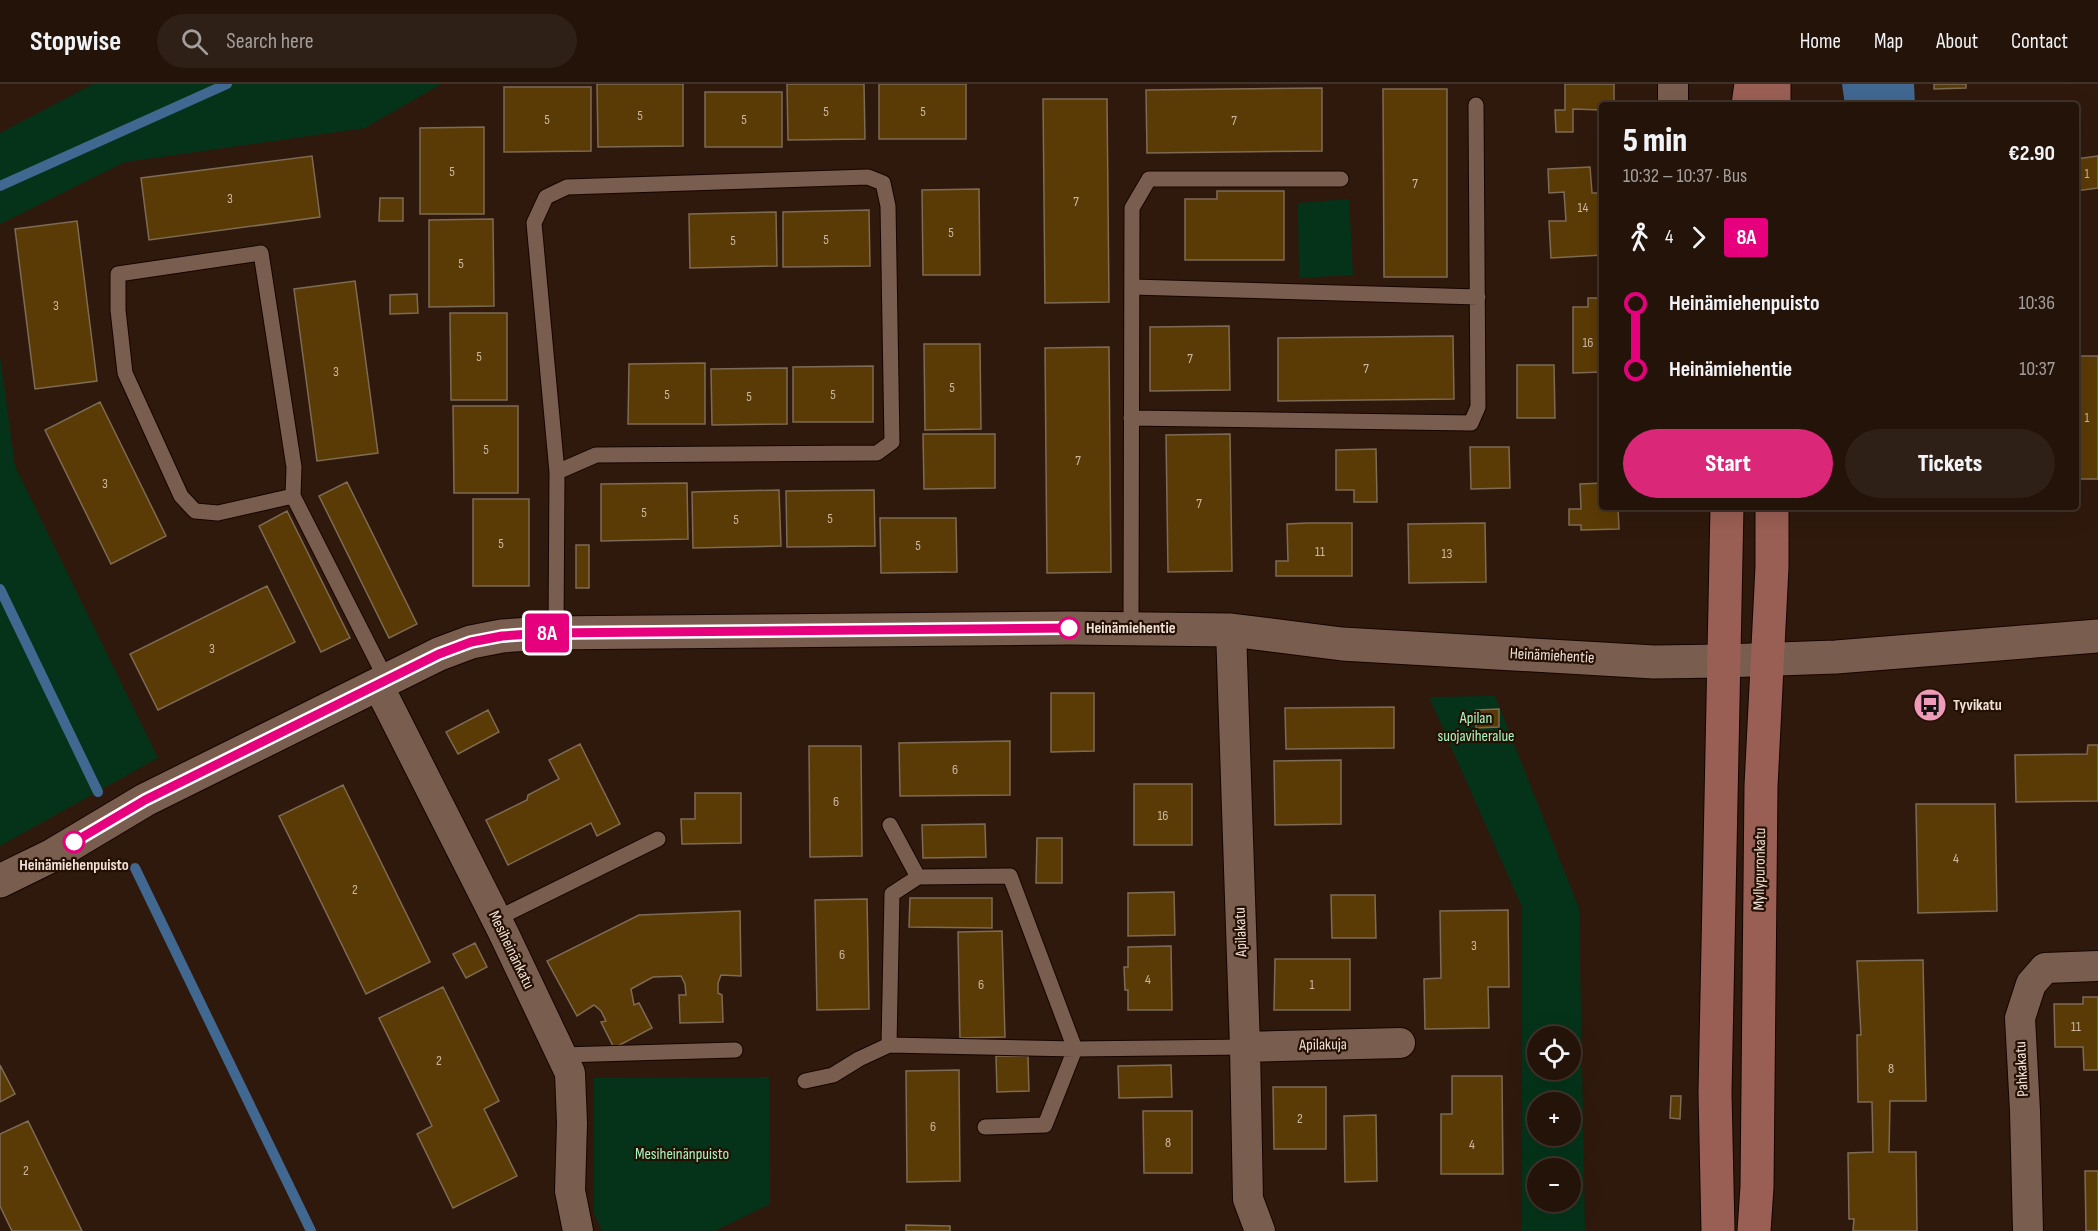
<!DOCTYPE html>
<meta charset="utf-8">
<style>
:root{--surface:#231309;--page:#2f2017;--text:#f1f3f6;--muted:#a39e9c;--line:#40322a;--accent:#db2777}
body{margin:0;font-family:"Sofia Sans Condensed",sans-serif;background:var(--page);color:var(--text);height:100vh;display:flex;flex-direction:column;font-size:22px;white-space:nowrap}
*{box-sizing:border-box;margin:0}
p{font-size:20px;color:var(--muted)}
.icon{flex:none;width:33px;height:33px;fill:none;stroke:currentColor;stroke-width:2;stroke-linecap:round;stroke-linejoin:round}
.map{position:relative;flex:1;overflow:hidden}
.side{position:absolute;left:1599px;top:18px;width:480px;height:408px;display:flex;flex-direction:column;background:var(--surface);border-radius:6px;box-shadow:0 6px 24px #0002,0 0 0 2px var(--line)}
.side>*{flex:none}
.badge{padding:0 12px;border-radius:4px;font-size:21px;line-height:39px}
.controls{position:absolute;left:1527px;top:942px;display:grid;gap:12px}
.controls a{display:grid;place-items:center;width:54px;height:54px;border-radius:50%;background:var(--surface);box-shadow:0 6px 24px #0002,0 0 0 2px var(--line);font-size:30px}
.map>.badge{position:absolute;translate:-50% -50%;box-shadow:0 0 0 3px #fff}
.legs{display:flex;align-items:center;gap:9px;height:66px;padding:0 24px;font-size:20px}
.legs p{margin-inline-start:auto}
.summary{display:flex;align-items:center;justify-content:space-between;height:102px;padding:0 24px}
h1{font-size:33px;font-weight:800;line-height:45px}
.cta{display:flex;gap:12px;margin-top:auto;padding:12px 24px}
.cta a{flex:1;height:69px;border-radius:36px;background:var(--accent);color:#fff;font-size:24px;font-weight:800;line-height:69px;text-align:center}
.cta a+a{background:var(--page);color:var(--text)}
ul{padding:0 24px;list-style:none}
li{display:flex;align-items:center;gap:21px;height:66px;font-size:22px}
li i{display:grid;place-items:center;width:9px;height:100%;margin:0 8px;background:currentColor}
li i::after{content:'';width:15px;height:15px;margin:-8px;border:4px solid;border-radius:50%;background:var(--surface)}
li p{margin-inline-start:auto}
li:first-child i{background:linear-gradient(#0000 50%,currentColor 0)}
li:last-child i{background:linear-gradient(currentColor 50%,#0000 0)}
header{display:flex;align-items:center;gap:36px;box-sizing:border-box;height:84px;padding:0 30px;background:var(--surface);border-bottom:2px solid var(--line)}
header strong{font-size:28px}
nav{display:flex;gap:33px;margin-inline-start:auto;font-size:21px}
.search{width:420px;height:54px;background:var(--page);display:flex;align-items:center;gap:15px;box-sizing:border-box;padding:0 21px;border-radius:33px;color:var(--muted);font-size:22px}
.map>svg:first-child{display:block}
.green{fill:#05331a;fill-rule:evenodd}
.water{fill:#416891}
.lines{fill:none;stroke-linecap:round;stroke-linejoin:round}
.stream{stroke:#416891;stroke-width:10}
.building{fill:#5b3b05;stroke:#7d6b54;stroke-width:1.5}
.service-casing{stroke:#160400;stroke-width:17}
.minor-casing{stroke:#160400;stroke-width:32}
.tertiary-casing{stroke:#160400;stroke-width:35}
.secondary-casing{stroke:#160400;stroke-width:35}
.service{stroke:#795e4f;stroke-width:15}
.minor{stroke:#795e4f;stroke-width:30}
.tertiary{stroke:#795e4f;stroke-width:33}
.secondary{stroke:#9a5f54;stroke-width:33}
.line-1-casing{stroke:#fff;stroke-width:14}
.line-1{stroke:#e6007e;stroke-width:9}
.stop-1-dot{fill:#fff;stroke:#e6007e;stroke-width:3}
.labels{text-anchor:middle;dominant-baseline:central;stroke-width:4.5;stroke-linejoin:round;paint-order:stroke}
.number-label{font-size:14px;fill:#cbb7a2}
.stop-label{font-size:16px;font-weight:bold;fill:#f0e0d7;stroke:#251004;text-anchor:start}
.street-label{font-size:16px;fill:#f0e0d7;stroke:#251004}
.poi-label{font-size:16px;font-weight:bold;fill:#f0e0d7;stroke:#251004;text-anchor:start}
.park-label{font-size:16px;fill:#a6f6c0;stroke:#251004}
</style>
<header>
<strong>Stopwise</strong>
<div class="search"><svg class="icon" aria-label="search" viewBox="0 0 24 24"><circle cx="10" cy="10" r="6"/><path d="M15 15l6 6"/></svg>Search here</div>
<nav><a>Home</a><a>Map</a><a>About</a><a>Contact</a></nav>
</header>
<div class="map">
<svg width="2098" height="1147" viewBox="0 0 2098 1147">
<rect width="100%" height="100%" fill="#2f190c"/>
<path class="green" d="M93,0H441L365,44L125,78L0,140V49Z
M1349,115L1353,191L1299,194L1298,119Z
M0,272L15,382L158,674L0,762Z
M1495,612L1579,824L1585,1147H1522V823L1429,613ZM1538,952H1570V986H1538ZM1538,1018H1570V1052H1538ZM1538,1084H1570V1118H1538Z
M769,993L770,1120L715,1147H602L594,1129V994Z"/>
<path class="water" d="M1842,0H1914L1915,21H1845Z"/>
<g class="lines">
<path class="stream" d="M0,102L227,0
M0,505L98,708
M135,784L311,1147"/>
</g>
<path class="building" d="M597,0H683V62L598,63Z
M787,0H864L865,55L788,56Z
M879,0H966V55H879Z
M1565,0H1614V21H1602V26L1573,25V48H1556L1555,26H1565Z
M1934,0H1966V4L1934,5Z
M504,3H591V67L504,68Z
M1322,4V67L1147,69L1146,6Z
M1383,5H1447V193H1384Z
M705,8H782V63H705Z
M1043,15H1107L1109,218L1045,219Z
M484,43V130H420V44Z
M312,72L320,133L149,156L141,94Z
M2098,72V104L2076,107V75Z
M1590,83L1592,109H1602V171L1551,174L1549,137H1566L1564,108L1549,109L1548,85Z
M979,105L980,191H923L922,106Z
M1217,107H1284V176H1185V115H1217Z
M380,114H403V137H379Z
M869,126L870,182L783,183V128Z
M776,128L777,182L690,184L689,130Z
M493,135L494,222L429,223V136Z
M77,137L97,297L35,305L15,145Z
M355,197L378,369L317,377L294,205Z
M417,210L418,229L390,230V211Z
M1588,214H1602V288L1573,289V223H1588Z
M450,229H507V316H451Z
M1229,242L1230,306L1150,307V243Z
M1453,252L1454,315L1278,317V254Z
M924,260H980L981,345L925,346Z
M1109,263L1111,488L1047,489L1045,264Z
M2076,272H2098V395H2076Z
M705,279V340H628L629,280Z
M1517,281H1554L1555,334H1517Z
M873,282V338H793V283Z
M787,284V340L712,341L711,285Z
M100,318L166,452L111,480L45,346Z
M453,322H518V409H454Z
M923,350H995V404L924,405Z
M1230,350L1232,487L1168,488L1166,351Z
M1470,363H1509L1510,404L1471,405Z
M1376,365L1377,418H1354V406H1336V366Z
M347,398L417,540L389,554L319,412Z
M687,399L688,455L601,457V400Z
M1602,399V423H1618L1619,445L1581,446V441H1569V425H1581L1580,400Z
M779,406L781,462L693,464L692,408Z
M874,406L875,462L787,463L786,407Z
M473,415H529V502H473Z
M287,427L350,554L321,568L259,442Z
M880,434H956L957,488L881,489Z
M1308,439H1352V492H1276V477H1288L1287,440Z
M1485,439L1486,498L1409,499L1408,440Z
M576,461H589V504H576Z
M267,502L295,558L158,626L130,570Z
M1051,609H1094V667L1051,668Z
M1394,623V664L1286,665L1285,624Z
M1499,625V643L1476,644V626Z
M488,626L499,648L458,670L446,648Z
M1010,657V711L900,712L899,659Z
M580,660L620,740L597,752L591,739L508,781L486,736L527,716L528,711L559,695L549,676Z
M2088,661H2098V717L2016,718L2015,671L2087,670Z
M809,662H861L862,772L810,773Z
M1341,676V740L1275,741L1274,677Z
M1134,700H1192V761H1134Z
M343,701L430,878L366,910L279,732Z
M695,709H741V759L682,760L681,735H695Z
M1916,720H1995L1997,827L1918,829Z
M985,740L986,773L923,774L922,741Z
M1037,754H1062V799H1036Z
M1174,808L1175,851L1128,852V809Z
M1331,811H1375L1376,854H1332Z
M910,814H992V844L909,843Z
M867,815L869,925L817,926L815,816Z
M1508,826L1509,903H1488L1489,944L1425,945L1424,895L1441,894L1440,827Z
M740,827L741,892L721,891L718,899V909L722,911L723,938L680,939L679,911H686L685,900L681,892L653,893L631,905L634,921L639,919L652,944L614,964L601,938L606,937L601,927L594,921L577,932L547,877L639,831Z
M1002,847L1005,953L960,954L958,848Z
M475,859L487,883L466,894L453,870Z
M1171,862L1172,926H1128V906H1125L1124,883H1128V863Z
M1275,875H1350V926H1274Z
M1923,876L1926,1017H1890L1889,1068H1916L1917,1147H1853L1854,1135H1849L1848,1069L1873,1068L1872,1018H1858L1857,951H1861L1857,877Z
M443,903L499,1017L484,1025L517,1092L453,1124L417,1050L432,1042L379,934Z
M2083,913H2098V986H2084L2083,963H2055L2054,920H2083Z
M996,972H1028L1029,1007L997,1008Z
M0,981L15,1010L0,1018Z
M1171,981L1172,1013L1119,1014L1118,982Z
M959,986L960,1097L907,1098L906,987Z
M1452,992H1502L1503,1090H1441V1030H1452Z
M1273,1003H1326V1065H1274Z
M1671,1012H1681L1680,1035L1670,1034Z
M1143,1027H1192V1089H1144Z
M1376,1031L1377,1097L1345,1098L1344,1032Z
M28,1037L82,1147H12L0,1122V1050Z
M2085,1087H2098V1147H2086Z
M906,1141L950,1142V1147H906Z"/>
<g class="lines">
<defs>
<path id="service" d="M1132,203L1478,213
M1131,334L1471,339L1478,323L1476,21
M293,412L218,429L195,427L181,412L125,289L118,226V190L261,169L294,383L293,412L387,597
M1131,545L1132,124L1149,95H1341
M556,549L557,388L534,139L546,113L567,103L868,93L883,99L888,122L892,358L877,369L596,371L557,388
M890,741L918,793
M496,835L658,755
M889,961L1075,965L1045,1041L985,1043
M562,971L735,966
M805,997L833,991L859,975L889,961L892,810L918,793L1010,792L1075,965L1245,963"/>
<path id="minor" d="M1673,0V21
M1231,546L1245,963L1248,1115L1260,1147
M378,601L503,848L570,989L572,1039L570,1107L578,1147
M1245,963L1400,959
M2028,1147L2025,1027L2020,934L2031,900L2045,884L2098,882"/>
<path id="tertiary" d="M0,797L53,771L145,716L439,570L471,558L502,552L545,549L1069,544L1231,546L1342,560L1654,578L1723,577L1836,573L2098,552"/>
<path id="secondary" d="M1774,0V21
M1748,21L1751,0
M1718,1147L1715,1009L1727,423
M1754,1147L1757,1103L1761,702L1772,483V423"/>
</defs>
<use href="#service" class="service-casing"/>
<use href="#minor" class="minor-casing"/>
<use href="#tertiary" class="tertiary-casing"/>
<use href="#secondary" class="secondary-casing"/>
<use href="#service" class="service"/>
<use href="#minor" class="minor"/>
<use href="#tertiary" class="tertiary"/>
<use href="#secondary" class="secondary"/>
</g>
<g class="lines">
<defs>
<path id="line-1" d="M74,758L145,716L439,570L471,558L502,552L545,549L1069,544"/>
</defs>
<use href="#line-1" class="line-1-casing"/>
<use href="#line-1" class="line-1"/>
</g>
<defs>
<symbol id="bus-disc" viewBox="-11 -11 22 22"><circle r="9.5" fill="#ef9ab8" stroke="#251004"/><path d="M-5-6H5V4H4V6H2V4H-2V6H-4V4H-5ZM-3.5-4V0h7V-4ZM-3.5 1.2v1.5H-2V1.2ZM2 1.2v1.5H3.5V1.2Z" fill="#111"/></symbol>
</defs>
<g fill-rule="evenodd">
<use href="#bus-disc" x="1911" y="602" width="38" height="38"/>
</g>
<g class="stop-1-dot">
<circle cx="1069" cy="544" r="10"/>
<circle cx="74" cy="758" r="10"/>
</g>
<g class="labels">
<g class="number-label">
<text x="826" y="27">5</text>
<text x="923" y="27">5</text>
<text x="640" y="31">5</text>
<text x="547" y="35">5</text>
<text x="744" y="35">5</text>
<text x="1234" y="36">7</text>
<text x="452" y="87">5</text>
<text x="2087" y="89">1</text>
<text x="1415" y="99">7</text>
<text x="230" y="114">3</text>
<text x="1076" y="117">7</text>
<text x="1583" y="123">14</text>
<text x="951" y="148">5</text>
<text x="826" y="155">5</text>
<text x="733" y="156">5</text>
<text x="461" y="179">5</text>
<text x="56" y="221">3</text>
<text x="1588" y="258">16</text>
<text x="479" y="272">5</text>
<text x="1190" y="274">7</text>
<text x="1366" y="284">7</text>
<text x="336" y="287">3</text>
<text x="952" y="303">5</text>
<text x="667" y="310">5</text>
<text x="833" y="310">5</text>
<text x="749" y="312">5</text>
<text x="2087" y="333">1</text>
<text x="486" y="365">5</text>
<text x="1078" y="376">7</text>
<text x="105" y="399">3</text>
<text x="1199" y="419">7</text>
<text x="644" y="428">5</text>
<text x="830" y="434">5</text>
<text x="736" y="435">5</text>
<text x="501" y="459">5</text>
<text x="918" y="461">5</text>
<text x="1320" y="467">11</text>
<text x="1447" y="469">13</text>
<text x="212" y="564">3</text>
<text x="955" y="685">6</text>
<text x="836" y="717">6</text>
<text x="1163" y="731">16</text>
<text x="1956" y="774">4</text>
<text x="355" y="805">2</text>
<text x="1474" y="861">3</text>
<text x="842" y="870">6</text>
<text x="1148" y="895">4</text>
<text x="981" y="900">6</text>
<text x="1312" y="900">1</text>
<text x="2076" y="942">11</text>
<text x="439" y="976">2</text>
<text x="1891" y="984">8</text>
<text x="1300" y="1034">2</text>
<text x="933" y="1042">6</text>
<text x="1168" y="1058">8</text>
<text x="1472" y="1060">4</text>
<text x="26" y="1086">2</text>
</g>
<g class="stop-label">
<text x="1086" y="544">Heinämiehentie</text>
<text x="74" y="781" text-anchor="middle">Heinämiehenpuisto</text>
</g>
<g class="street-label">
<text transform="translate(1552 572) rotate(3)">Heinämiehentie</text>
<text transform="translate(1760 785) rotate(-89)">Myllypuronkatu</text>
<text transform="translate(1241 848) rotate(-92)">Apilakatu</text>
<text transform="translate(511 866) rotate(64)">Mesiheinänkatu</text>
<text transform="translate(1323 961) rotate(-1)">Apilakuja</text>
<text transform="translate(2022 985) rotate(-93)">Pahkakatu</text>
</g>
<g class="poi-label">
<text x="1953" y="621">Tyvikatu</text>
</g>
<g class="park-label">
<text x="1476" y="634">Apilan<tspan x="1476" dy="18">suojaviheralue</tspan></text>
<text x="682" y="1070">Mesiheinänpuisto</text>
</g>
</g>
</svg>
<div class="controls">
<a><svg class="icon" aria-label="locate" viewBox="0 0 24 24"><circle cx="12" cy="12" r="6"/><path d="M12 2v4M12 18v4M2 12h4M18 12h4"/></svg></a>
<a>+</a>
<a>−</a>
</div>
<b class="badge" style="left:547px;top:549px;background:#e6007e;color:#fff">8A</b>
<section class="side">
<div class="summary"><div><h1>5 min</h1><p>10:32 – 10:37 · Bus</p></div><b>€2.90</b></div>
<div class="legs"><svg class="icon" aria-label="walk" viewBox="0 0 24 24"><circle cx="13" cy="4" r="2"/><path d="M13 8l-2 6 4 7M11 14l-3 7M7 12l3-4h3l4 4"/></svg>4<svg class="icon" aria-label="forward" viewBox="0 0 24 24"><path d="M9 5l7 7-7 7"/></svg><b class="badge" style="background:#e6007e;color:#fff">8A</b></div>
<ul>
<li><i style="color:#e6007e"></i><b>Heinämiehenpuisto</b><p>10:36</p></li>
<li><i style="color:#e6007e"></i><b>Heinämiehentie</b><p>10:37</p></li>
</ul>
<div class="cta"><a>Start</a><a>Tickets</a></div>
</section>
</div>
